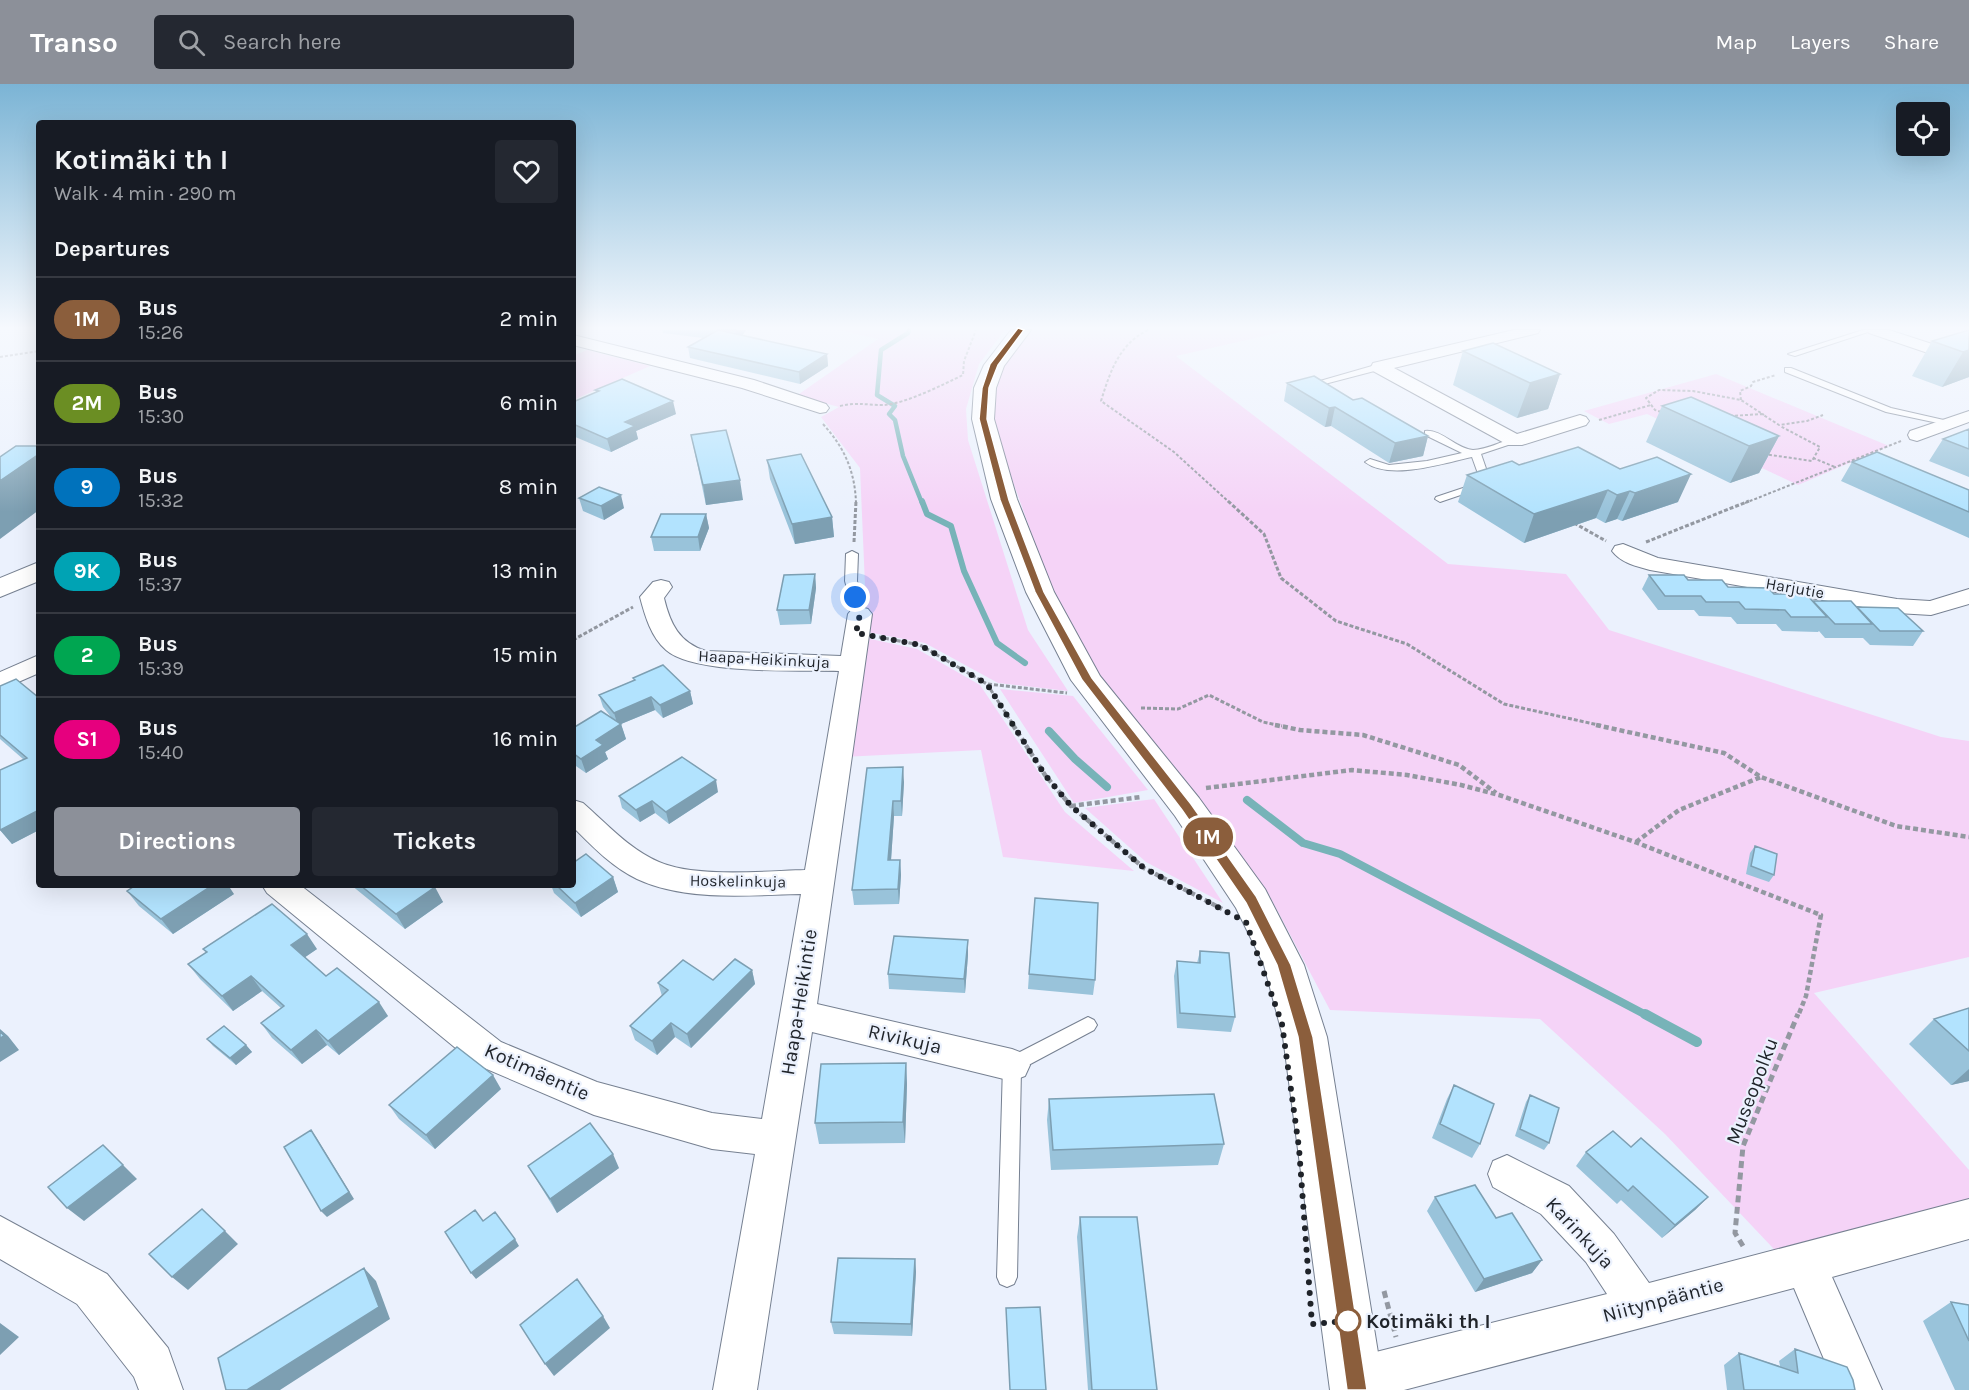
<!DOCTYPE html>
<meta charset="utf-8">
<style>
:root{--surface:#171b24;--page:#242831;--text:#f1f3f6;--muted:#9ea1a6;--line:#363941;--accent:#8c9099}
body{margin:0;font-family:Karla,sans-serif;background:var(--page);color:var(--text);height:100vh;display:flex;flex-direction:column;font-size:22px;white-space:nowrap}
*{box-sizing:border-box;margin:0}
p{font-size:20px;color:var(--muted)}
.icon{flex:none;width:33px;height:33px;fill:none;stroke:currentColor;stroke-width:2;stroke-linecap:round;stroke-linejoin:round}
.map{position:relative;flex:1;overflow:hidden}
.panel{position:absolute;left:36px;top:36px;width:540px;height:768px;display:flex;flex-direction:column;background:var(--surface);border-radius:6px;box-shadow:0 6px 24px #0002}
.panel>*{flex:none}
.badge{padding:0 12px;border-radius:20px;font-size:21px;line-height:39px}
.fabs{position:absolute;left:1896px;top:18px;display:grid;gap:12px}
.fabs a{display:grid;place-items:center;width:54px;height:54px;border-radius:6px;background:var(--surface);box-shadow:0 6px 24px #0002;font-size:30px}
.you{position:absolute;width:30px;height:30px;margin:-15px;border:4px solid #fff;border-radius:50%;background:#1a73e8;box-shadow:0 0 0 9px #1a73e833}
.map>.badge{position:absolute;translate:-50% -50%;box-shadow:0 0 0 3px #fff}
h2{padding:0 18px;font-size:22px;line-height:54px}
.round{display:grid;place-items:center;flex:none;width:63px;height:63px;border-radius:6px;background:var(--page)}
.headline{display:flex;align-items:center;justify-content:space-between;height:102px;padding:0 18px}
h1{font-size:28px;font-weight:700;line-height:45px}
.button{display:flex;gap:12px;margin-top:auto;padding:12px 18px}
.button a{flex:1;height:69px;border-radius:6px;background:var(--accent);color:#fff;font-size:24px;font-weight:700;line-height:69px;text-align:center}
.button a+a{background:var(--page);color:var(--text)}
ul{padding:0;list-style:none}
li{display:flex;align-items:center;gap:18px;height:84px;padding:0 18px;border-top:2px solid var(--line)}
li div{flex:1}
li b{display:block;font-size:22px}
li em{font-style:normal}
li .badge{min-width:66px;font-weight:700;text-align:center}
header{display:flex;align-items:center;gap:36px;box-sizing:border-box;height:84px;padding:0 30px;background:var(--accent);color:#fff}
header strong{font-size:28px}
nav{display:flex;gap:33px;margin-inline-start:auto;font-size:21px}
.search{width:420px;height:54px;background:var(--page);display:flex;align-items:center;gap:15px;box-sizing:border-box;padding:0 21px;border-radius:6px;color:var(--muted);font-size:22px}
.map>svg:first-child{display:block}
.green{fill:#f5d3f7}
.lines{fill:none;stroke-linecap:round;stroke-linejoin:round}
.stream-far3{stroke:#77b3b8;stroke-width:4.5}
.stream-far2{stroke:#77b3b8;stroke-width:6}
.stream-far1{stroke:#77b3b8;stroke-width:8}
.stream{stroke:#77b3b8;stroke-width:10}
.lane-casing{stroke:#768091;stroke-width:2}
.street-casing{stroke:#768091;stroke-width:2}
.secondary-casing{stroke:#768091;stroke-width:2}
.path-far3{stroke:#9398a1;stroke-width:2;stroke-dasharray:3 2;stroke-linecap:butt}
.path-far2{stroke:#9398a1;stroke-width:3;stroke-dasharray:4 2;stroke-linecap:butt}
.path-far1{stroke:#9398a1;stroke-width:4.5;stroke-dasharray:5 3;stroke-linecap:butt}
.path{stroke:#9398a1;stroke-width:5;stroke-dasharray:7 4.5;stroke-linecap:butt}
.lane{fill:#fff;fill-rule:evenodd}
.street{fill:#fff;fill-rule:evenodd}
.secondary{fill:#fff;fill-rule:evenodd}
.wall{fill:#99c3da}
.shaded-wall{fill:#7d9fb2}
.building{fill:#b2e3fe;stroke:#7d9fb2;stroke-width:1.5}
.line{fill:#8b5e3c;stroke:#fff;stroke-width:1.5}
.walk{stroke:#1f2329;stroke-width:6;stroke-dasharray:0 10.8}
.stop-dot{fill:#fff;stroke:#8b5e3c;stroke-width:3}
.labels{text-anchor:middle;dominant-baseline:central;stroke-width:4.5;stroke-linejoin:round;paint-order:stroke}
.street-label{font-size:16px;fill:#1f2329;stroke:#ebf1fd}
.near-street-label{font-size:20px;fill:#1f2329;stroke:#ebf1fd}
.near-stop-label{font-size:20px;font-weight:bold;fill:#1f2329;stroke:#ebf1fd;text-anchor:start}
</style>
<header>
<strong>Transo</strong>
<div class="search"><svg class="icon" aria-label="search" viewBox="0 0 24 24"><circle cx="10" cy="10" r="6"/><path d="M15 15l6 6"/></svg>Search here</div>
<nav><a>Map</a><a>Layers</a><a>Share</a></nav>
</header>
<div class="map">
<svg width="1969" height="1306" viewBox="0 0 1969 1306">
<rect width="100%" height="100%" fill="#ebf1fd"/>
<path class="green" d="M839,246H1005L979,280L966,325L968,356L1028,546L1068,607L998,599L925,559L867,548L860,384L821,333L839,323L801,313L799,310L878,255Z
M1028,246H1291L1176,272L1448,480L1566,490L1609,546L1941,653L1969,657V873L1814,909L1969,1086V1132L1789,1181L1665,1050L1540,935L1330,926L1268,809L1100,592L1052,507L991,336L992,305L1016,259Z
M587,266L650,282L573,316V272Z
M1716,290L1889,362L1798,401L1647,330L1609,340L1584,327Z
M866,554L917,565L980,601L1065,728L1134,787L1003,773L981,666L843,673Z
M1000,605L1073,612L1148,706L1074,719Z
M1154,715L1223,819L1146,778L1085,724Z"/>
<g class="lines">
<path class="stream-far3" d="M909,246L908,249L881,266L877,311L895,322L889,330L895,336L903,372L922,419"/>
<path class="stream-far2" d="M922,417L927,430L951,442L964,487L997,559L1025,579"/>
<path class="stream-far1" d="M1049,647L1075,675L1107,703
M1247,716L1303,759L1340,770L1648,932"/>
<path class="stream" d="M1645,930L1697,958"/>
<defs>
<path id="lane" d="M1863,246H1874L1795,272L1788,270Z
M1379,280L1383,283L1382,285L1317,302L1313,299Z
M1785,284H1791L1891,324L1957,339L1952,342L1886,328L1785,288Z
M1425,347C1442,345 1456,365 1473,366C1486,366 1502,357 1515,354L1520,357L1481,370L1491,399L1490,401L1440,418L1435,415L1436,413L1481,398L1472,373C1444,379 1390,397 1365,378L1370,375L1389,381L1427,377L1462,369L1425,351Z
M852,467L858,470L857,497L866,530L860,534L854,530L845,497L846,470Z
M1088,933L1094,936L1097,941L1094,946L1021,985L1017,1193L1014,1200L1007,1203L1000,1200L997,1193L1003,981L1006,975Z"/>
<path id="street" d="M1514,246H1540L1538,249L1394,284L1517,350L1580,331L1586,333L1589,337L1586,341L1522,361H1508L1373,287L1371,283L1373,279Z
M1867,246H1889L1969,272V283L1869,249Z
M573,251L754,296L826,320L829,324L826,328L820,329L742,304L573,261Z
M1969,327V338L1917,357L1910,355L1908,351L1910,347Z
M1623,460L1658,474L1897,515L1930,517L1969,505V520L1931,531L1897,529L1650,486C1636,482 1621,479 1612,467L1615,462Z
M661,496L669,498L672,503L664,514C670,539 679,559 706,567L841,572L848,530L852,525L860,523L868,525L872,530L817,920L1012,965L1025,970L1030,981L1025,992L1012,997L812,948L757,1306H713L755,1070L712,1065L594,1031L475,980L267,809L262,801H300L501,958L597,998L712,1029L762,1035L801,810C748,811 687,818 637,795C612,783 592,762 573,743V716L583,719C607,740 629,765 659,778C695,794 765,787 805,786L839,587C799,586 694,591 666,566C651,553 645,532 640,513L653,498Z
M39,571V589L0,606V588Z
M1507,1071L1569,1102L1614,1150L1649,1199L1969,1115V1155L1832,1193L1882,1306H1837L1794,1204L1404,1306H1338L1334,1295L1340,1279L1356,1273L1607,1210L1586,1178L1541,1130L1493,1103L1488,1090L1493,1077Z
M0,1132L107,1190L168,1264L183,1306H139L134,1293L77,1220L0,1175Z"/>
<path id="secondary" d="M1011,246H1031L1004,282L996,304L994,335L1017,415L1054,508L1100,592L1199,714L1265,805L1304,881L1327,953L1384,1306H1330L1283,953L1264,881L1236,824L1175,732L1071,596L1026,508L991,415L972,335L974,304L984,281Z
M39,478V497L0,513V494Z"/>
</defs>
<use href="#lane" class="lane-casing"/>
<use href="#street" class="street-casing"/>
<use href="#secondary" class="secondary-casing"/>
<path class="path-far3" d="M1148,246C1119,260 1110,288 1101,317L1174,368L1230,419
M0,273L39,267
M1741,316L1740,307L1751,302L1753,298L1776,291
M840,322C859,318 865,321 883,321C905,320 942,301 963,291L964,277L976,246
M1661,328L1655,326L1646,314L1659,306L1693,307L1741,316L1764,331
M1730,332L1762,330L1779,341L1807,337L1823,331
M1599,336L1651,321
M823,340C844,363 855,387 856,419
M1764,370L1812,377L1820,363L1780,342
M1813,374L1835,383
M1745,419L1901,357"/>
<path class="path-far2" d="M1228,417L1264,450L1281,494L1336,537L1407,560L1504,620L1603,642
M1574,439L1606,457
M854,458L856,417
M1646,458L1749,417
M879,553L920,561L987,600L1014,642
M573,556L633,523
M988,600L1067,609
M1141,624L1178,625L1209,611L1263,638L1282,642"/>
<path class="path-far1" d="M1013,641L1045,691L1071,722L1144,784L1222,825
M1275,641L1300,646L1363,651L1459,681L1496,709
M1596,641L1724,669L1761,693L1896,742L1969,753
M1206,704L1352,686L1407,691L1461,701L1499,711L1635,758L1821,831L1806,912L1798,932
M1071,722L1141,713
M1636,758L1679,726L1761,693"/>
<path class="path" d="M1743,1162L1735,1149L1743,1062L1798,930
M1384,1207L1396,1253"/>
<use href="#lane" class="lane"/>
<use href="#street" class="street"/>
<use href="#secondary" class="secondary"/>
</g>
<path class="wall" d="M662,246H746L742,252L827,270L828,282L800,300L690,274L688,263L703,254L663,249Z
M1969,246V293L1942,303L1912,292L1932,257Z
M1463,267L1560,290L1548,325L1517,334L1453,301Z
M1287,299L1353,316L1428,352L1423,372L1389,379L1331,342L1325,343L1284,317Z
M595,306L676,330L636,347L638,355L611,368L573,352V318L596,308Z
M1662,322L1779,352L1759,389L1730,399L1646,358Z
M1969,345V393L1929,377L1943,355Z
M691,351L743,416L706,421Z
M767,376L832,433L834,453L795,460L770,395Z
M1852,378L1969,406V454L1841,397Z
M1519,381L1678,418L1622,437L1617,435L1605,439L1596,434L1524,459L1458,418L1467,391Z
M579,414L624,424L604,436L583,427Z
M706,430L709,444L700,467H654L651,453Z
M815,490L816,504L811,540L780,541L777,526Z
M1649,491L1688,496L1728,503L1774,510L1813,518L1857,524L1923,547L1913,562L1870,561L1863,554H1825L1819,547L1818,548L1782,547L1776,540H1737L1731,533L1699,532L1694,526H1658L1642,505Z
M633,594L690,607L693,620L663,634L655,626L621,640L626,655L605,668L608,675L586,689L573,680V644L611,633L603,623L599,611L634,596Z
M0,602L38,613H39V746L12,760L0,746L23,675L0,655Z
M867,684L904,698L902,732H894L891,776H900L901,791L899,820L854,821L852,806Z
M718,708L669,740L655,729L640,738L622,724L619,712Z
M1755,762L1774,791L1769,798L1746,790L1750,769Z
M613,793L618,808L581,833L554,809L551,801H573Z
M351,801H432L443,818L405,845Z
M127,807L234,810L173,850L139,822Z
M968,856V871L965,909L889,905L888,890Z
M203,865H317L305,873L326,892L388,932L339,971L327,961L302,980L272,954L261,939L281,924L262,907L233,927L200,895L188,880L206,869Z
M1200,867L1235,933L1231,948L1177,944L1174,892L1177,877L1197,879Z
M752,886L755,900L691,964L675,953L657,971L635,956L630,942L662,912L658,899L713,896Z
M1029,890L1095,896L1093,911L1028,905Z
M1969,924V997L1951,1001L1909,960L1934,935Z
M207,955L246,961L252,968L236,981L213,962Z
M906,979L907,1000L905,1059L819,1060L815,1039Z
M1454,1001L1480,1060L1472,1074L1432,1054L1447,1015Z
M501,1005L435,1065L399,1035L389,1021Z
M1530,1011L1549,1059L1544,1066L1515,1052L1526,1018Z
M1049,1015L1224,1060L1218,1081L1051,1086L1047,1036Z
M1631,1063L1708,1113L1695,1126L1662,1154L1621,1116L1617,1120L1576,1082L1586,1068Z
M528,1082L619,1084L557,1129Z
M1435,1113L1496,1134L1542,1176L1532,1189L1475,1208L1427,1127Z
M1080,1133L1157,1306H1088L1077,1153Z
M915,1175L916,1188L912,1252L834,1250L831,1238Z
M1951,1218L1969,1221V1306H1955L1923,1237Z
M1795,1265L1855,1306H1727L1724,1281L1739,1269L1780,1282L1779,1277Z"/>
<path class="shaded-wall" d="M736,246H746L737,259L735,247Z
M1969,266V293L1942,303L1963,268Z
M827,270L828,282L800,300L799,288Z
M1560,290L1548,325L1517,334L1530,299Z
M673,317L676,330L636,347L638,355L611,368L607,355L625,338Z
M1335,323L1331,342L1325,343L1329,324Z
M1428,352L1423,372L1389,379L1395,359Z
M1779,352L1759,389L1730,399L1749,362Z
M39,370V426L0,455V397Z
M1691,390L1678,418L1622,437L1635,409Z
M740,396L743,416L706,421L703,401Z
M1608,406L1596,434L1524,459L1534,430Z
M1630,407L1617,435L1605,439L1617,411Z
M621,411L624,424L604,436L601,422Z
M706,430L709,444L700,467L698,453Z
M832,433L834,453L795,460L792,440Z
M815,490L816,504L811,540L809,526Z
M690,607L693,620L663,634L660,621Z
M651,613L655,626L621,640L626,655L605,668L608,675L586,689L581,675L596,656L618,642L614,629Z
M903,683L904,698L902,732L901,717Z
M716,696L718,708L669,740L666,728Z
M652,717L655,729L640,738L636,726Z
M893,717L894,732L890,791L888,776Z
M39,726V746L12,760L0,746Z
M900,776L901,791L899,820L898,805Z
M613,793L618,808L581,833L575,819Z
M213,801H228L234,810L173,850L161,835Z
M435,803L443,818L405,845L396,830Z
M307,850L317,865L301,876L291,861Z
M968,856V871L965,909L964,895Z
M752,886L755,900L691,964L687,950Z
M251,892L262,907L233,927L222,912Z
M379,918L388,932L339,971L328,957Z
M671,939L675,953L657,971L652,957Z
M0,945L8,952L19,966L0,978Z
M316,946L327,961L302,980L291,966Z
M246,961L252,968L236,981L230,974Z
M906,979L907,1000L905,1059L903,1038Z
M1969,985V997L1951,1001Z
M493,991L501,1005L435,1065L426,1051Z
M311,1046L316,1053L354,1115L327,1133L321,1127Z
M103,1061L137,1095L84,1137L67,1124Z
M613,1070L619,1084L557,1129L550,1115Z
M1708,1113L1695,1126L1662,1154L1675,1141Z
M225,1147L238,1160L188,1206L172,1193Z
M515,1155L519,1162L476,1195L471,1189Z
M915,1175L916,1188L912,1252L911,1240Z
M1542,1176L1532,1189L1475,1208L1484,1195Z
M364,1184L376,1197L390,1235L280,1306H247Z
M603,1232L610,1244L554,1292L545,1280Z
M0,1239L19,1253L0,1271Z"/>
<path class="building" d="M718,246L827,270L799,288L688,263Z
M721,246H736L735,247Z
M1969,246V266L1963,268L1932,257Z
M1493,259L1560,290L1530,299L1463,267Z
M1314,292L1353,316L1362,314L1428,352L1395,359L1335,323L1329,324L1287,299Z
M622,295L673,317L625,338L635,342L607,355L573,340V318L599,307L595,306Z
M1691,313L1779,352L1749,362L1662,322Z
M1969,345V365L1943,355Z
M726,346L740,396L703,401L691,351Z
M16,362H39V370L0,397V373Z
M1578,363L1620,385L1657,373L1691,390L1635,409L1630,407L1617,411L1608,406L1534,430L1467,391L1512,377L1519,381Z
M1877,368L1969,406V428L1852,378Z
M801,370L832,433L792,440L767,376Z
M599,403L621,411L601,422L579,414Z
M661,430H706L698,453H651Z
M815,490L809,526H777L784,491Z
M1649,491H1684L1688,496H1722L1728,503L1768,504L1774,510H1806L1827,533H1791L1785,526L1745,525L1739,518H1706L1701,512H1665Z
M1813,517H1851L1872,540H1835Z
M1857,523L1898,524L1923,547H1880Z
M663,581L690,607L660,621L651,613L614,629L599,611L635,596L633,594Z
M16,595L38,613H39V726L0,746V686L27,674L0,651V602Z
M601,627L621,640L596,656L603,661L581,675L573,669V644Z
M682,673L716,696L666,728L652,717L636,726L619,712Z
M903,683L901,717H893L888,776H900L898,805L852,806L867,684Z
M1755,762L1777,770L1774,791L1751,782Z
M586,770L613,793L575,819L556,801H573V779Z
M136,801H213L161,835L127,807Z
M360,801H432L435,803L396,830Z
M1035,814L1098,819L1095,896L1029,890Z
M272,820L307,850L291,861L326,892L337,884L379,918L328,957L316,946L291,966L261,939L284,922L251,892L222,912L188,880L207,868L203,865Z
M894,852L968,856L964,895L888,890Z
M1200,867L1229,869L1235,933L1180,929L1177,877L1200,879Z
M735,875L752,886L687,950L671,939L652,957L630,942L668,906L658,899L683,876L713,896Z
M1969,924V967L1934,935Z
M224,942L246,961L230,974L207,955Z
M0,947L4,952L0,954Z
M457,963L493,991L426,1051L389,1021Z
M906,979L903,1038L815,1039L821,980Z
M1454,1001L1494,1020L1480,1060L1440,1040Z
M1214,1010L1224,1060L1053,1066L1049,1015Z
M1530,1011L1559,1024L1549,1059L1520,1045Z
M590,1039L613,1070L550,1115L528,1082Z
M311,1046L349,1108L321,1127L284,1063Z
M1613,1047L1631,1063L1641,1054L1708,1113L1675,1141L1633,1102L1628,1107L1586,1068Z
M103,1061L123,1081L67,1124L48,1103Z
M1475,1101L1496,1134L1512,1129L1542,1176L1484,1195L1435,1113Z
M202,1125L225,1147L172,1193L149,1170Z
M475,1126L483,1137L495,1128L515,1155L471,1189L445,1148Z
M1080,1133H1137L1157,1306H1092Z
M838,1174L915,1175L911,1240L831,1238Z
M364,1184L379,1223L247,1306H226L218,1274Z
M577,1195L603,1232L545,1280L520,1241Z
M1951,1218L1969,1221V1257Z
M1040,1223L1046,1306H1010L1006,1224Z
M1795,1265L1847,1283L1853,1296L1855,1306H1744L1739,1269L1798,1289Z"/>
<linearGradient id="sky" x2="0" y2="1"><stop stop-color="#7bb4d5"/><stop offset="0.57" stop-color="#f6f9fe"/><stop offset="1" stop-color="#f6f9fe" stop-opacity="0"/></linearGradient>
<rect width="1969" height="428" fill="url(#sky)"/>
<path class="line" d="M1018,244L1024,246L998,281L989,304L987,335L1009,416L1044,508L1092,594L1191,720L1256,812L1291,881L1313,953L1367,1306H1347L1298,953L1277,881L1246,819L1182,726L1082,596L1035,508L1000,416L979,335L982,304L990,280Z"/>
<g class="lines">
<path class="walk" d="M855,513L860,530L856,549L920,561L987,600L1045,691L1071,722L1144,784L1246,838L1282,940L1299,1064L1312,1240L1348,1237"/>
</g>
<circle class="stop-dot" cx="1348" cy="1237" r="12"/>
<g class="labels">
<g class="street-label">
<text transform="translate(1795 504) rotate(10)">Harjutie</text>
<text transform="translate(764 575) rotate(3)">Haapa-Heikinkuja</text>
<text transform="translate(738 797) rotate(1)">Hoskelinkuja</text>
</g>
<g class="near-street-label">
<text transform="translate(799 918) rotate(-81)">Haapa-Heikintie</text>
<text transform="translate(905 955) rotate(13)">Rivikuja</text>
<text transform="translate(537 988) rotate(24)">Kotimäentie</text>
<text transform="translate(1752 1007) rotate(-69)">Museopolku</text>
<text transform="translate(1580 1149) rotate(47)">Karinkuja</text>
<text transform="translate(1663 1216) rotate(-15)">Niitynpääntie</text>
</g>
<g class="near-stop-label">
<text x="1366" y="1237">Kotimäki th I</text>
</g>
</g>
</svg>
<div class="fabs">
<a><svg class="icon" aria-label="locate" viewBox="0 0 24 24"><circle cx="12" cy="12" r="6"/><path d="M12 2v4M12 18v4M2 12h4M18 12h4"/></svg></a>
</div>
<div class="you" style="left:855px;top:513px"></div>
<b class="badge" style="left:1208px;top:753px;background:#8b5e3c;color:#fff">1M</b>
<section class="panel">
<div class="headline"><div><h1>Kotimäki th I</h1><p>Walk · 4 min · 290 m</p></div><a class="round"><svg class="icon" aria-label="heart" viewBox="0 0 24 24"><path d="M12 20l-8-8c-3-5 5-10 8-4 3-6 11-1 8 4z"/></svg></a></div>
<h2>Departures</h2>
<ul>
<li><span class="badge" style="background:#8b5e3c;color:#fff">1M</span><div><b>Bus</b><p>15:26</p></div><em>2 min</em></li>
<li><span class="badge" style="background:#6b8e23;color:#fff">2M</span><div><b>Bus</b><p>15:30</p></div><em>6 min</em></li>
<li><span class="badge" style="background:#0072bc;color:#fff">9</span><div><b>Bus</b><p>15:32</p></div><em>8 min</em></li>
<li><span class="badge" style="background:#00a3b4;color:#fff">9K</span><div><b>Bus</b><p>15:37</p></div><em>13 min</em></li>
<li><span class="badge" style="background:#00a651;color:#fff">2</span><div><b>Bus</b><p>15:39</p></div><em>15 min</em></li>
<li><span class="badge" style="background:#e6007e;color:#fff">S1</span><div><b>Bus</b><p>15:40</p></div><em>16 min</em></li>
</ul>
<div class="button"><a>Directions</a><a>Tickets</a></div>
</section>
</div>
